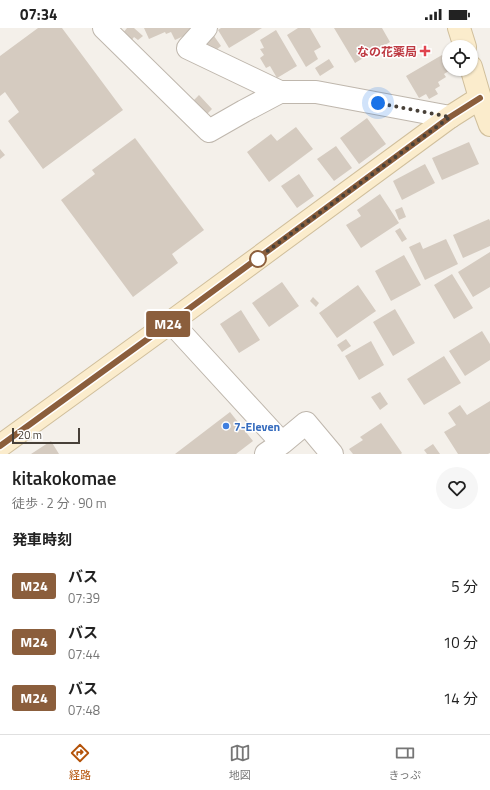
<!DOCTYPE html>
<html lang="ja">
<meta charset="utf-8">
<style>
:root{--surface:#fff;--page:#f6f6f6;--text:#222;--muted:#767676;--line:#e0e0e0;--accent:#b45309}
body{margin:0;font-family:"Titillium Web","Noto Sans JP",sans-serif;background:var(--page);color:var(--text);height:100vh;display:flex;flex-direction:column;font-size:15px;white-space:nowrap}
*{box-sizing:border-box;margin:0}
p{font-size:13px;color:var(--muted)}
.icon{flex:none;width:22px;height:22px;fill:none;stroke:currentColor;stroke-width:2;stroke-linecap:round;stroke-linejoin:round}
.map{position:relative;height:426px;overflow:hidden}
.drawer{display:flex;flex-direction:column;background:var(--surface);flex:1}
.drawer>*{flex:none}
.badge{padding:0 8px;border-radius:3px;font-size:14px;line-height:26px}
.buttons{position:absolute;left:442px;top:12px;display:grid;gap:8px}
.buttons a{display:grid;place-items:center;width:36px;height:36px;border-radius:50%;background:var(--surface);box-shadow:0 1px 3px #0004;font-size:20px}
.scale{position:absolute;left:12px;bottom:10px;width:68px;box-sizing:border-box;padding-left:4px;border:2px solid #474038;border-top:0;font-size:11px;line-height:14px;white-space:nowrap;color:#474038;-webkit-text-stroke:3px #fff;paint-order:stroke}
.you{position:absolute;width:20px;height:20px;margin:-10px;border:3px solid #fff;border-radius:50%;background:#1a73e8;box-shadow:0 0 0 6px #1a73e833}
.map>.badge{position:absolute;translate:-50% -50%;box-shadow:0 0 0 2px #fff}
h2{padding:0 12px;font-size:15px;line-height:36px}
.round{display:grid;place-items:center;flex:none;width:42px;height:42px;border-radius:21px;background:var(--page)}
.headline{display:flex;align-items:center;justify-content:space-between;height:68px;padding:0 12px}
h1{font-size:19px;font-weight:600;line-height:30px}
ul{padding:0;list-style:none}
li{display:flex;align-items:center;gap:12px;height:56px;padding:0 12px}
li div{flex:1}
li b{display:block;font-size:15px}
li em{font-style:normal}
li .badge{min-width:44px;font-weight:700;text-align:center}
.status{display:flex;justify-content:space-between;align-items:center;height:28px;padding:0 20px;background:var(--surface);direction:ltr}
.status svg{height:11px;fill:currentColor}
.dock{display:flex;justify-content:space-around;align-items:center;height:56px;border-top:1px solid var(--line);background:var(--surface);font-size:11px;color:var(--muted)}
.dock a{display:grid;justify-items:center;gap:2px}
.dock .selected{color:var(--accent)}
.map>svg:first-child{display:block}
.building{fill:#d5cbc0}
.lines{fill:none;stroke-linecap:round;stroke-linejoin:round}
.street-casing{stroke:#bfb7ad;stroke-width:24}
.secondary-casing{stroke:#d0bf9c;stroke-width:24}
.street{stroke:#fff;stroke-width:22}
.secondary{stroke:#fbeccc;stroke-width:22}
.line-casing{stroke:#fff;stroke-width:9}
.line{stroke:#8b5e3c;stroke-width:6}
.walk{stroke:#474038;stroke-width:4;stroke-dasharray:0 7.2}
.health-dot{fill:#e0444e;stroke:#fff;stroke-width:1.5}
.stop-dot{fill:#fff;stroke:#8b5e3c;stroke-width:2}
.shop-dot{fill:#3f7fe0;stroke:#fff;stroke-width:1.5}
.labels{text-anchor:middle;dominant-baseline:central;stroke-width:3;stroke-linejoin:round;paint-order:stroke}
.health-label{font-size:12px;font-weight:bold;fill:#be3a42;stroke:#fff;text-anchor:end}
.shop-label{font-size:12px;font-weight:bold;fill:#366cbe;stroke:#fff;text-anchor:start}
</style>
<div class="status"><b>07:34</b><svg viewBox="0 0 49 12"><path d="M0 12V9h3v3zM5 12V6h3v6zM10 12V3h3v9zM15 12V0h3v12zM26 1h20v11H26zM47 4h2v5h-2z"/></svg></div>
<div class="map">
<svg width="490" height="426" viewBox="0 0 490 426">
<rect width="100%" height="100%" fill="#f4f0ea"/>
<path class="building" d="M38,0H62L123,82L43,141L8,93L19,84L5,64L0,68V28Z
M127,0H134L143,8L138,12L134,9L131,13L122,6Z
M144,0H201L175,12L171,4L166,6L165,4L149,11Z
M221,0H262L229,20L218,2Z
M298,0H310L321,19L314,23L318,31L306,39L287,7Z
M334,0H382L390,14L355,35Z
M276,2L297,38L277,50L270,38L266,40L260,30L264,27L260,21L264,20L260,12Z
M214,8L221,18L211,26L203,16Z
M442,27L449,38V41H452L444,46L446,49L438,54L440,58L435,61L438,66L429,71L426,66L419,70L406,48Z
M329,31L334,39L320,48L315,40Z
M199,67L212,81L207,86L193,73Z
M367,90L386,116L359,136L340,110Z
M296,99L313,121L269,154L247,124L271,106L277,113Z
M135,110L204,202L172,226L178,235L133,269L61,172L95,146L92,142Z
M469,114L479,136L442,152L432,130Z
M336,118L352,140L334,153L317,131Z
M0,121L5,127L0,131Z
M425,136L435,155L402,172L393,153Z
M299,146L314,168L297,180L281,158Z
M380,166L399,195L361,220L346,197L361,188L357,182Z
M402,179L406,189L399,192L395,182Z
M489,191L490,193V218L463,230L453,207Z
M400,200L407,211L402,214L395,203Z
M446,211L458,236L425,252L409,219L420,214L423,221Z
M490,224V259L473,269L458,244Z
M404,227L421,257L391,273L375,243Z
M452,246L473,280L454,291L434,257Z
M282,254L299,278L269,299L252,275Z
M358,257L376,283L337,310L319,285Z
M313,269L319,275L316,279L310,273Z
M395,281L415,315L393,328L373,294Z
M241,282L260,312L239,325L220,296Z
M482,303L490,316V332L465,348L449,323Z
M346,311L351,318L342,324L337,317Z
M371,313L384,337L359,352L345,328Z
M444,328L461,355L424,377L407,351Z
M380,364L388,376L380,382L371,369Z
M490,373V425L488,426H458L444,404L456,397L448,385L460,377L467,387Z
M230,384L253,413L236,426H175Z
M381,395L402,425L401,426H353L349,421L363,412L360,409Z
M51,413L59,426H31Z
M433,416L440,426H427L424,422Z"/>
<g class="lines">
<defs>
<path id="street" d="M104,0L209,103L244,83L280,64H316L450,89
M206,0L188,20L280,64
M171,294L282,415L266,426
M282,415L306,395L332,426"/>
<path id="secondary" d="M459,0L465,19
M471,39L480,70L490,97
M0,418L171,294L450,89L480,70"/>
</defs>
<use href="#street" class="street-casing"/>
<use href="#secondary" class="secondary-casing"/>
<use href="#street" class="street"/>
<use href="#secondary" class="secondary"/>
</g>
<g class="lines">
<defs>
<path id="line" d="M0,418L171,294L450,89L480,70"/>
</defs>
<use href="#line" class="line-casing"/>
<use href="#line" class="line"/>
<path class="walk" d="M258,231L254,233L450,89L378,75"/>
</g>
<path class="health-dot" d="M423 17h4v4h4v4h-4v4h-4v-4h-4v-4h4z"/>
<circle class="stop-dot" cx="258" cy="231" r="8"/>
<circle class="shop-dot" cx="226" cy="398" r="4"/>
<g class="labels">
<g class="health-label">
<text x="417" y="23">なの花薬局</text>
</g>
<g class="shop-label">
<text x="234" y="398">7-Eleven</text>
</g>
</g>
</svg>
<div class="buttons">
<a><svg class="icon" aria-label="locate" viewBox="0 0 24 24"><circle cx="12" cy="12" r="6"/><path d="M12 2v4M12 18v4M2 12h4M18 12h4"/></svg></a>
</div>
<div class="scale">20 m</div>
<div class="you" style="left:378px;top:75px"></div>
<b class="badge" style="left:168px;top:296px;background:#8b5e3c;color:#fff">M24</b>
</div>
<section class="drawer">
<div class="headline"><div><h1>kitakokomae</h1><p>徒歩 · 2 分 · 90 m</p></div><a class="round"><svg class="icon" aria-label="heart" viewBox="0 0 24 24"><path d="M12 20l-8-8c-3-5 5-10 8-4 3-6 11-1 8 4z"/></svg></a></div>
<h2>発車時刻</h2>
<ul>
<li><span class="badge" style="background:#8b5e3c;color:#fff">M24</span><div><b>バス</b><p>07:39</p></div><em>5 分</em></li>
<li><span class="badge" style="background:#8b5e3c;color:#fff">M24</span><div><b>バス</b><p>07:44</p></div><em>10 分</em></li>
<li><span class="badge" style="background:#8b5e3c;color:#fff">M24</span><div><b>バス</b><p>07:48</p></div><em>14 分</em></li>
</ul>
</section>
<nav class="dock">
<a class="selected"><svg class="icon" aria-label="directions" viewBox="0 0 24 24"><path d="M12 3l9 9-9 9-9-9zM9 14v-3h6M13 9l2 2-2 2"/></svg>経路</a>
<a><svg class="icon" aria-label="map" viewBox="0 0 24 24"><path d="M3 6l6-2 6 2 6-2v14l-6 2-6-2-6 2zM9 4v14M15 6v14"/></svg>地図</a>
<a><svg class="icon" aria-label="tickets" viewBox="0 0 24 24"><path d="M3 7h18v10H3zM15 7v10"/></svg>きっぷ</a>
</nav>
